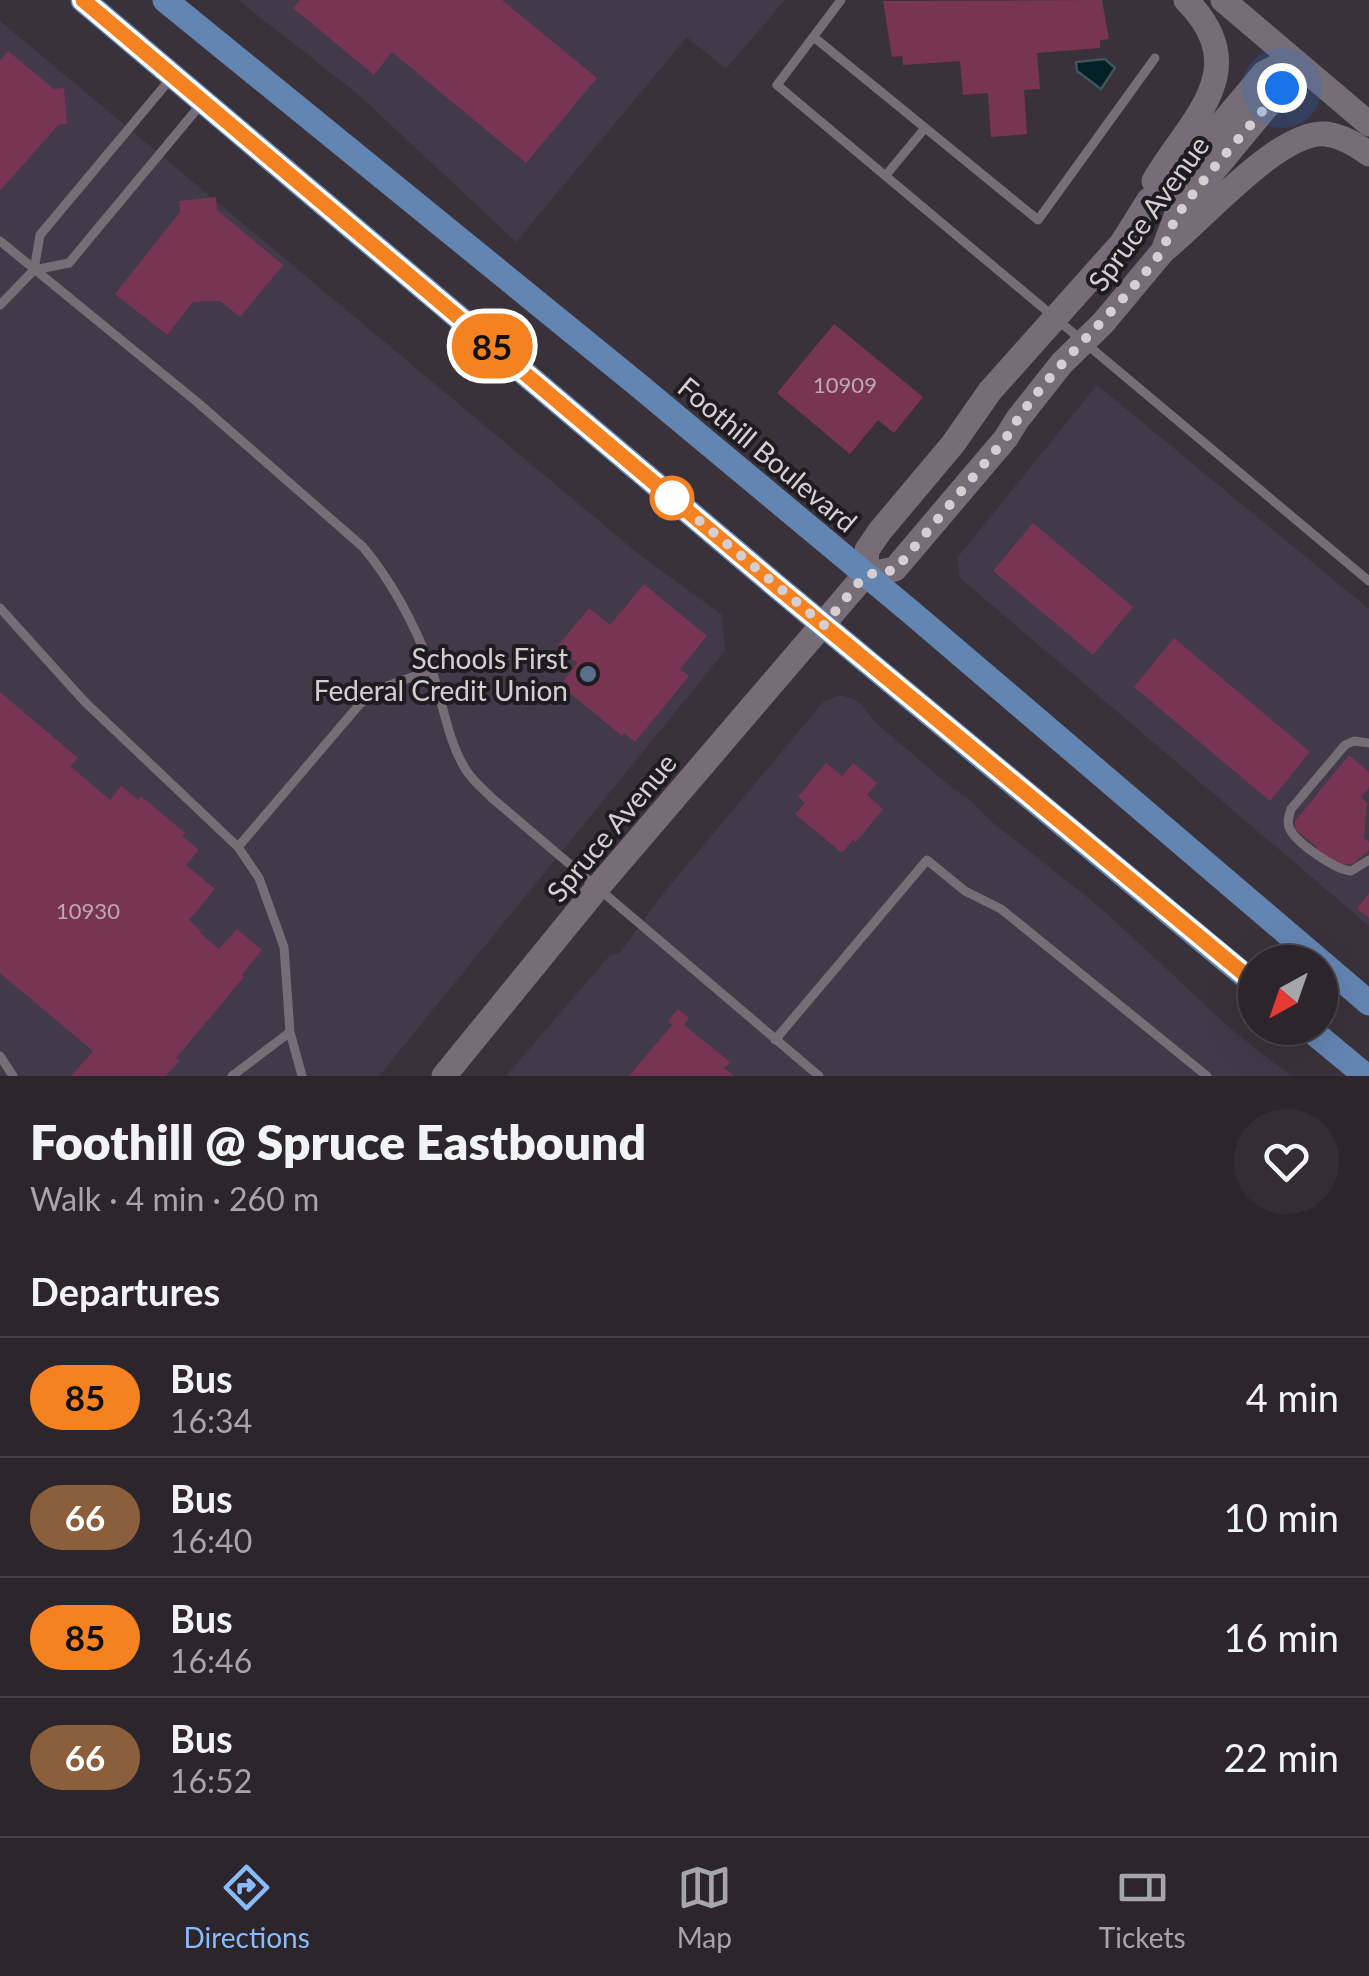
<!DOCTYPE html>
<meta charset="utf-8">
<style>
:root{--surface:#2c262c;--page:#342e34;--text:#f1f3f6;--muted:#a6a5a9;--line:#484348;--accent:#87bbfb}
body{margin:0;font-family:Lato,sans-serif;background:var(--page);color:var(--text);height:100vh;display:flex;flex-direction:column;font-size:38px;white-space:nowrap}
*{box-sizing:border-box;margin:0}
p{font-size:32px;color:var(--muted)}
.icon{flex:none;width:55px;height:55px;fill:none;stroke:currentColor;stroke-width:2;stroke-linecap:round;stroke-linejoin:round}
.map{position:relative;height:1076px;overflow:hidden}
.sheet{display:flex;flex-direction:column;background:var(--surface);flex:1}
.sheet>*{flex:none}
.badge{padding:0 20px;border-radius:32px;font-size:35px;line-height:65px}
.needle{width:65px;rotate:220deg}
.buttons{position:absolute;left:1238px;top:945px;display:grid;gap:20px}
.buttons a{display:grid;place-items:center;width:100px;height:100px;border-radius:50%;background:var(--surface);box-shadow:0 10px 40px #0002,0 0 0 2px var(--line);font-size:50px}
.you{position:absolute;width:50px;height:50px;margin:-25px;border:8px solid #fff;border-radius:50%;background:#1a73e8;box-shadow:0 0 0 15px #1a73e833}
.map>.badge{position:absolute;translate:-50% -50%;box-shadow:0 0 0 5px #fff}
h2{padding:0 30px;font-size:38px;line-height:90px}
.round{display:grid;place-items:center;flex:none;width:105px;height:105px;border-radius:52px;background:var(--page)}
.summary{display:flex;align-items:center;justify-content:space-between;height:170px;padding:0 30px}
h1{font-size:48px;font-weight:800;line-height:75px}
ul{padding:0;list-style:none}
li{display:flex;align-items:center;gap:30px;height:120px;padding:0 30px;border-top:2px solid var(--line)}
li div{flex:1}
li b{display:block;font-size:38px}
li em{font-style:normal}
li .badge{min-width:110px;font-weight:700;text-align:center}
.tabs{display:flex;justify-content:space-around;align-items:center;height:140px;border-top:2px solid var(--line);background:var(--surface);font-size:28px;color:var(--muted)}
.tabs a{display:grid;justify-items:center;gap:5px}
.tabs .active{color:var(--accent)}
.map>svg:first-child{display:block}
.commercial{fill:#423949}
.water{fill:#012028;stroke:#41545c;stroke-width:2.5}
.building{fill:#783553}
.lines{fill:none;stroke-linecap:round;stroke-linejoin:round}
.lane{stroke:#766d76;stroke-width:9}
.secondary{stroke:#766d76;stroke-width:25}
.primary{stroke:#6385b2;stroke-width:25}
.line-casing{stroke:#fff;stroke-width:22}
.line{stroke:#f58220;stroke-width:15}
.walk{stroke:#d5cfd4;stroke-width:10;stroke-dasharray:0 18}
.stop-dot{fill:#fff;stroke:#f58220;stroke-width:5}
.service-dot{fill:#5c6f8a;stroke:#1f1c1f;stroke-width:4}
.labels{text-anchor:middle;dominant-baseline:central;stroke-width:8;stroke-linejoin:round;paint-order:stroke}
.number-label{font-size:22px;fill:#bea8b4}
.street-label{font-size:28px;fill:#d5cfd4;stroke:#1f1c1f}
.poi-label{font-size:28px;fill:#d5cfd4;stroke:#1f1c1f;text-anchor:end}
</style>
<div class="map">
<svg width="1369" height="1076" viewBox="0 0 1369 1076">
<rect width="100%" height="100%" fill="#3a323a"/>
<path class="commercial" d="M238,0H785L726,69L687,37L516,242L360,96Z
M0,21L639,554L722,615L725,651L379,1076H0Z
M1097,385L1369,609V926L960,578L957,558Z
M841,695L858,701L877,724L956,791L967,797L991,821L1102,909L1230,1028L1291,1076H506L610,955H618L662,895L824,701Z"/>
<path class="water" d="M1105,59L1115,68L1101,89L1077,71L1076,62Z"/>
<path class="building" d="M300,0H502L597,78L526,163L392,52L374,75L293,8Z
M1102,0L1109,39L1100,40V48L1037,53L1040,89L1024,90L1027,134L991,137L988,93L963,95L960,61L903,65L902,56L892,57L883,1Z
M8,51L54,89L64,88L67,124L58,125L0,191V61Z
M216,197L217,210L283,265L240,317L220,301L193,302L167,335L115,294L180,212L179,201Z
M834,324L923,397L894,433L878,420L850,454L777,393Z
M1033,523L1133,607L1093,655L993,571Z
M644,584L707,636L680,669L689,676L635,742L624,733L622,736L560,685L577,663L557,647L589,608L610,625Z
M1174,638L1310,752L1270,801L1134,687Z
M0,692L78,758L70,766L110,800L121,786L138,800L141,796L185,833L182,836L199,850L186,865L215,889L189,920L201,931L200,933L219,949L237,929L262,950L242,975L244,977L176,1058L180,1060L166,1076H71L93,1051L0,973Z
M1349,755L1369,772V788L1361,797L1367,803L1364,838L1369,842V850L1353,864L1338,865L1315,849L1317,847L1295,829V821Z
M826,763L842,776L853,763L877,783L867,795L883,809L856,842L853,840L842,853L795,814L805,803L798,797Z
M1369,893V918L1357,908Z
M678,1009L689,1018L684,1025L730,1062L724,1068L734,1076H629L672,1025L668,1021Z"/>
<g class="lines">
<path class="lane" d="M841,0L777,85L1369,581
M815,38L1038,220L1155,58
M886,175L925,128
M0,241L197,402L363,547C393,583 414,623 431,668C443,701 447,740 466,770C473,781 484,790 493,799L819,1076
M34,270L40,235L172,77
M0,305L34,270L69,263L202,103
M0,608L85,702L238,847L259,878L284,947L290,1032L302,1076
M1369,743L1354,741L1345,745L1291,809C1289,816 1287,820 1289,827C1294,842 1336,870 1351,871L1369,860
M238,847L359,705L381,688L432,670
M775,1040L927,860L965,891L1001,909L1207,1076
M0,1056L13,1076
M232,1076L290,1032"/>
<path class="secondary" d="M1223,0L1369,124
M1154,181C1191,118 1255,70 1186,0
M1163,251C1202,221 1278,130 1326,134C1342,136 1357,145 1369,154
M865,575L895,569L1006,438L1017,420L1062,363L1103,323L1163,251L1176,216L1282,88L1291,60
M444,1076L598,887L865,575L867,550L880,531L953,444L990,391L1122,243L1149,200L1166,190L1264,73L1291,60"/>
<path class="primary" d="M83,0L775,585L1255,984
M165,0L637,384L912,613L1369,1003
M1308,1028L1366,1076"/>
</g>
<g class="lines">
<defs>
<path id="line" d="M83,0L775,585L1255,983"/>
</defs>
<use href="#line" class="line-casing"/>
<use href="#line" class="line"/>
<path class="walk" d="M672,498L824,625L865,575L895,570L1006,438C1046,369 1112,319 1159,255C1168,242 1170,226 1179,213C1210,169 1248,129 1282,88"/>
</g>
<circle class="stop-dot" cx="672" cy="498" r="20"/>
<circle class="service-dot" cx="588" cy="674" r="10"/>
<g class="labels">
<g class="number-label">
<text x="845" y="384">10909</text>
<text x="88" y="910">10930</text>
</g>
<g class="street-label">
<text transform="translate(1148 213) rotate(-54)">Spruce Avenue</text>
<text transform="translate(768 454) rotate(40)">Foothill Boulevard</text>
<text transform="translate(611 827) rotate(-50)">Spruce Avenue</text>
</g>
<g class="poi-label">
<text x="568" y="658">Schools First<tspan x="568" dy="32">Federal Credit Union</tspan></text>
</g>
</g>
</svg>
<div class="buttons">
<a><svg class="needle" viewBox="-14 -14 28 28"><path d="M0-13l5 13h-10z" fill="#e53935"/><path d="M0 13l5-13h-10z" fill="#a6a5a9"/></svg></a>
</div>
<div class="you" style="left:1282px;top:88px"></div>
<b class="badge" style="left:492px;top:346px;background:#f58220;color:#111">85</b>
</div>
<section class="sheet">
<div class="summary"><div><h1>Foothill @ Spruce Eastbound</h1><p>Walk · 4 min · 260 m</p></div><a class="round"><svg class="icon" aria-label="heart" viewBox="0 0 24 24"><path d="M12 20l-8-8c-3-5 5-10 8-4 3-6 11-1 8 4z"/></svg></a></div>
<h2>Departures</h2>
<ul>
<li><span class="badge" style="background:#f58220;color:#111">85</span><div><b>Bus</b><p>16:34</p></div><em>4 min</em></li>
<li><span class="badge" style="background:#8b5e3c;color:#fff">66</span><div><b>Bus</b><p>16:40</p></div><em>10 min</em></li>
<li><span class="badge" style="background:#f58220;color:#111">85</span><div><b>Bus</b><p>16:46</p></div><em>16 min</em></li>
<li><span class="badge" style="background:#8b5e3c;color:#fff">66</span><div><b>Bus</b><p>16:52</p></div><em>22 min</em></li>
</ul>
</section>
<nav class="tabs">
<a class="active"><svg class="icon" aria-label="directions" viewBox="0 0 24 24"><path d="M12 3l9 9-9 9-9-9zM9 14v-3h6M13 9l2 2-2 2"/></svg>Directions</a>
<a><svg class="icon" aria-label="map" viewBox="0 0 24 24"><path d="M3 6l6-2 6 2 6-2v14l-6 2-6-2-6 2zM9 4v14M15 6v14"/></svg>Map</a>
<a><svg class="icon" aria-label="tickets" viewBox="0 0 24 24"><path d="M3 7h18v10H3zM15 7v10"/></svg>Tickets</a>
</nav>
